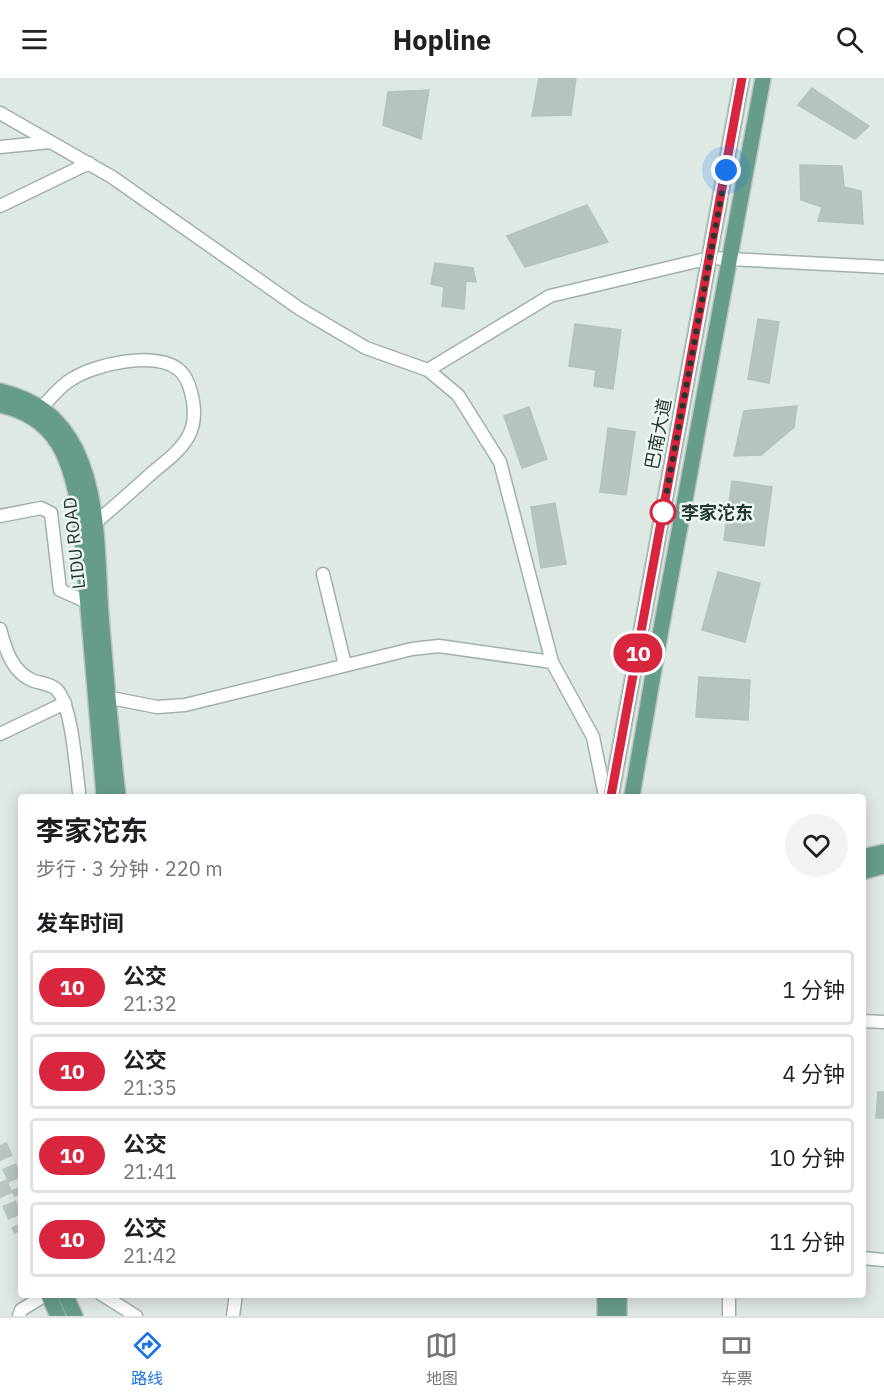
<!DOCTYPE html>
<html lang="zh">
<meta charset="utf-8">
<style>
:root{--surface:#fff;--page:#f2f2f2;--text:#202124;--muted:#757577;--line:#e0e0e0;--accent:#1a73e8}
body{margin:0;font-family:"IBM Plex Sans","Noto Sans SC",sans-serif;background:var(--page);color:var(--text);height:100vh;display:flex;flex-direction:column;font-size:22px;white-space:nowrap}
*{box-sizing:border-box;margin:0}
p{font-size:20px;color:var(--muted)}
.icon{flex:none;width:33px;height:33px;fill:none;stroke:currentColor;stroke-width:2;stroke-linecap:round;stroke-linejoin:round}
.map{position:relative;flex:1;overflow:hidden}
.drawer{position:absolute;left:18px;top:716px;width:848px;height:504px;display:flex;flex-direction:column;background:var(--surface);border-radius:6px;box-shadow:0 3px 15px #0003}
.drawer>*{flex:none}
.badge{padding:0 12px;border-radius:20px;font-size:21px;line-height:39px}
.you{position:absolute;width:30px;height:30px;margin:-15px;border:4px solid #fff;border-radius:50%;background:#1a73e8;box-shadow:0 0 0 9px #1a73e833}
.map>.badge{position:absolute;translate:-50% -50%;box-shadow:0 0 0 3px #fff}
h2{padding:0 18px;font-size:22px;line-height:54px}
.round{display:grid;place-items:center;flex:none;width:63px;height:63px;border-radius:32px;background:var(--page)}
.overview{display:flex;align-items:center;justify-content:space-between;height:102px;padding:0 18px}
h1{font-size:28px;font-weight:700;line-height:45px}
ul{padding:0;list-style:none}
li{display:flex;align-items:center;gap:18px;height:75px;margin:0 12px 9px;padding:0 6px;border:3px solid var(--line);border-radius:6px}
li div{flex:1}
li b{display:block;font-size:22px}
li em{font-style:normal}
li .badge{min-width:66px;font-weight:700;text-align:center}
header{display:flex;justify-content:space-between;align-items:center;height:78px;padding:0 18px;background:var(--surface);font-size:27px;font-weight:700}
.tabs{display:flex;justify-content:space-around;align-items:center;height:84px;border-top:2px solid var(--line);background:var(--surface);font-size:16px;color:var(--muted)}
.tabs a{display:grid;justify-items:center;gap:3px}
.tabs .selected{color:var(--accent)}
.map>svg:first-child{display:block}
.building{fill:#b5c4bc;stroke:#b2c3ba;stroke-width:1.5}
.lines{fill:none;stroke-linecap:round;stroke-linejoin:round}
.major-tunnel{stroke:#b9c6c0;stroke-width:15;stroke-dasharray:15 8;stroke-linecap:butt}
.minor-casing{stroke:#a2b0aa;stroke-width:15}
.major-casing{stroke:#bcc3c1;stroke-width:18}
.minor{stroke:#fff;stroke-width:12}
.major{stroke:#669d88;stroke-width:15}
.line-casing{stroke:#fff;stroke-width:14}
.line{stroke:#d7263d;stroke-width:9}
.walk{stroke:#21382f;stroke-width:6;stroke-dasharray:0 10.8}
.stop-dot{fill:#fff;stroke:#d7263d;stroke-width:3}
.labels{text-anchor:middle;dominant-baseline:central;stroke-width:5;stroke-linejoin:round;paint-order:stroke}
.street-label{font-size:18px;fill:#21382f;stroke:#eff6f2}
.stop-label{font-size:18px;font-weight:bold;fill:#21382f;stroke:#eff6f2;text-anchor:start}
</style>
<header><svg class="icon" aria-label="menu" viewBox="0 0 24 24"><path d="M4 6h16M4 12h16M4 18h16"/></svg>Hopline<svg class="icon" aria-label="search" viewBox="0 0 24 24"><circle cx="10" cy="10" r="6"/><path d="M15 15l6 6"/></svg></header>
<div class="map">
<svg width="884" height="1238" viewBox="0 0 884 1238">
<rect width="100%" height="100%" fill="#dfe9e4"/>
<path class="building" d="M539,0H576L571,37L532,38Z
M812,10L869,48L855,61L798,27Z
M429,12L421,61L383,47L388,14Z
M800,87L842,88L844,109L861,113L863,146L818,143L822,129L801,122Z
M587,127L608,164L525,189L507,158Z
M435,185L473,190L476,204L466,203L464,231L442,228L444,209L431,206Z
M758,241L779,244L769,305L748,301Z
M575,246L621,252L613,311L594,308L596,292L569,288Z
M797,328L794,349L761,377L734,378L744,333Z
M529,329L547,381L522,390L504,338Z
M608,350L635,354L626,417L600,414Z
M732,403L772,409L764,468L724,462Z
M555,425L566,486L541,490L531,429Z
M718,494L760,505L745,564L702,552Z
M699,599L750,602L748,642L696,639Z
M878,1014H884V1040H876Z"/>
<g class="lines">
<path class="major-tunnel" d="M0,1067L21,1116
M0,1104L21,1153"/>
<defs>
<path id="minor" d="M0,35L112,99L300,231L366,270L428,292L458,317L500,384L552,584L593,659L605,718
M0,69L50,64
M0,128L89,85
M428,292L550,218L710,180L884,189
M42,329C51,320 61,307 72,301C95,286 154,273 178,291C185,296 189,306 191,314C195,329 196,345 188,359C180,373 165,384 153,394C133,412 114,429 94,446
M0,438L41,430L51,435L60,512L87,524
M323,496L345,587
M0,551C5,570 12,595 34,603C40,605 51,606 56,611C72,625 76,692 79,714
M101,618L157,629L185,627L412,571L439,568L552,584
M0,656L65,625
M862,943L884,944
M862,1180L884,1182
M101,1216L136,1238
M19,1238L21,1232L47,1216
M233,1238L236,1216
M729,1238V1216"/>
<path id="major" d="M0,313C36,322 59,338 76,372C100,422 97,483 101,537C106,598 111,658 118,718
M0,327C58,339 71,383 80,435L104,718
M611,718L742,0
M632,718L661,551L763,0
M862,779L884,774
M862,794L884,788
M48,1216L58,1238
M65,1216L75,1238
M605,1216V1238
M619,1216V1238"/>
</defs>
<use href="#minor" class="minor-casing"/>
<use href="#major" class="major-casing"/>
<use href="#minor" class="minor"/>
<use href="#major" class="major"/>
</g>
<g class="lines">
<defs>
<path id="line" d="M611,718L742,0"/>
</defs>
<use href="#line" class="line-casing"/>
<use href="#line" class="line"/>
<path class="walk" d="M663,434L726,92"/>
</g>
<circle class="stop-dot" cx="663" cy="434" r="12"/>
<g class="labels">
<g class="street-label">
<text transform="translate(658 356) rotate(-79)">巴南大道</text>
<text transform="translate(74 465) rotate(-96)">LIDU ROAD</text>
</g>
<g class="stop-label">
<text x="681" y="434">李家沱东</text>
</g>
</g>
</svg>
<div class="you" style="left:726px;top:92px"></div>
<b class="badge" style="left:638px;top:575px;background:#d7263d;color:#fff">10</b>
<section class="drawer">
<div class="overview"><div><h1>李家沱东</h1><p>步行 · 3 分钟 · 220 m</p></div><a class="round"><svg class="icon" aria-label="heart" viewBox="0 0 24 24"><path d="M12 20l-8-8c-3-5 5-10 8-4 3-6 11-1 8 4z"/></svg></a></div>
<h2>发车时间</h2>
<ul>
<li><span class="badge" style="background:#d7263d;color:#fff">10</span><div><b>公交</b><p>21:32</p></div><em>1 分钟</em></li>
<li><span class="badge" style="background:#d7263d;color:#fff">10</span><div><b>公交</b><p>21:35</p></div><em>4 分钟</em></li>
<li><span class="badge" style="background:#d7263d;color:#fff">10</span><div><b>公交</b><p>21:41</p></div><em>10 分钟</em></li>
<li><span class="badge" style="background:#d7263d;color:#fff">10</span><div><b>公交</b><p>21:42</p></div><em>11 分钟</em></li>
</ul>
</section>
</div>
<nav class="tabs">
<a class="selected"><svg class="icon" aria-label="directions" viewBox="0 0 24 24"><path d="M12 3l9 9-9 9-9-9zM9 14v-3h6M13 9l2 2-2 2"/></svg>路线</a>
<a><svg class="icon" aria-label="map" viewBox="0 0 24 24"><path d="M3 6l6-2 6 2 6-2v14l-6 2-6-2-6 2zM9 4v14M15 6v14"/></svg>地图</a>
<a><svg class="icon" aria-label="tickets" viewBox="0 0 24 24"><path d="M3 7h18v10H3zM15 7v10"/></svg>车票</a>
</nav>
